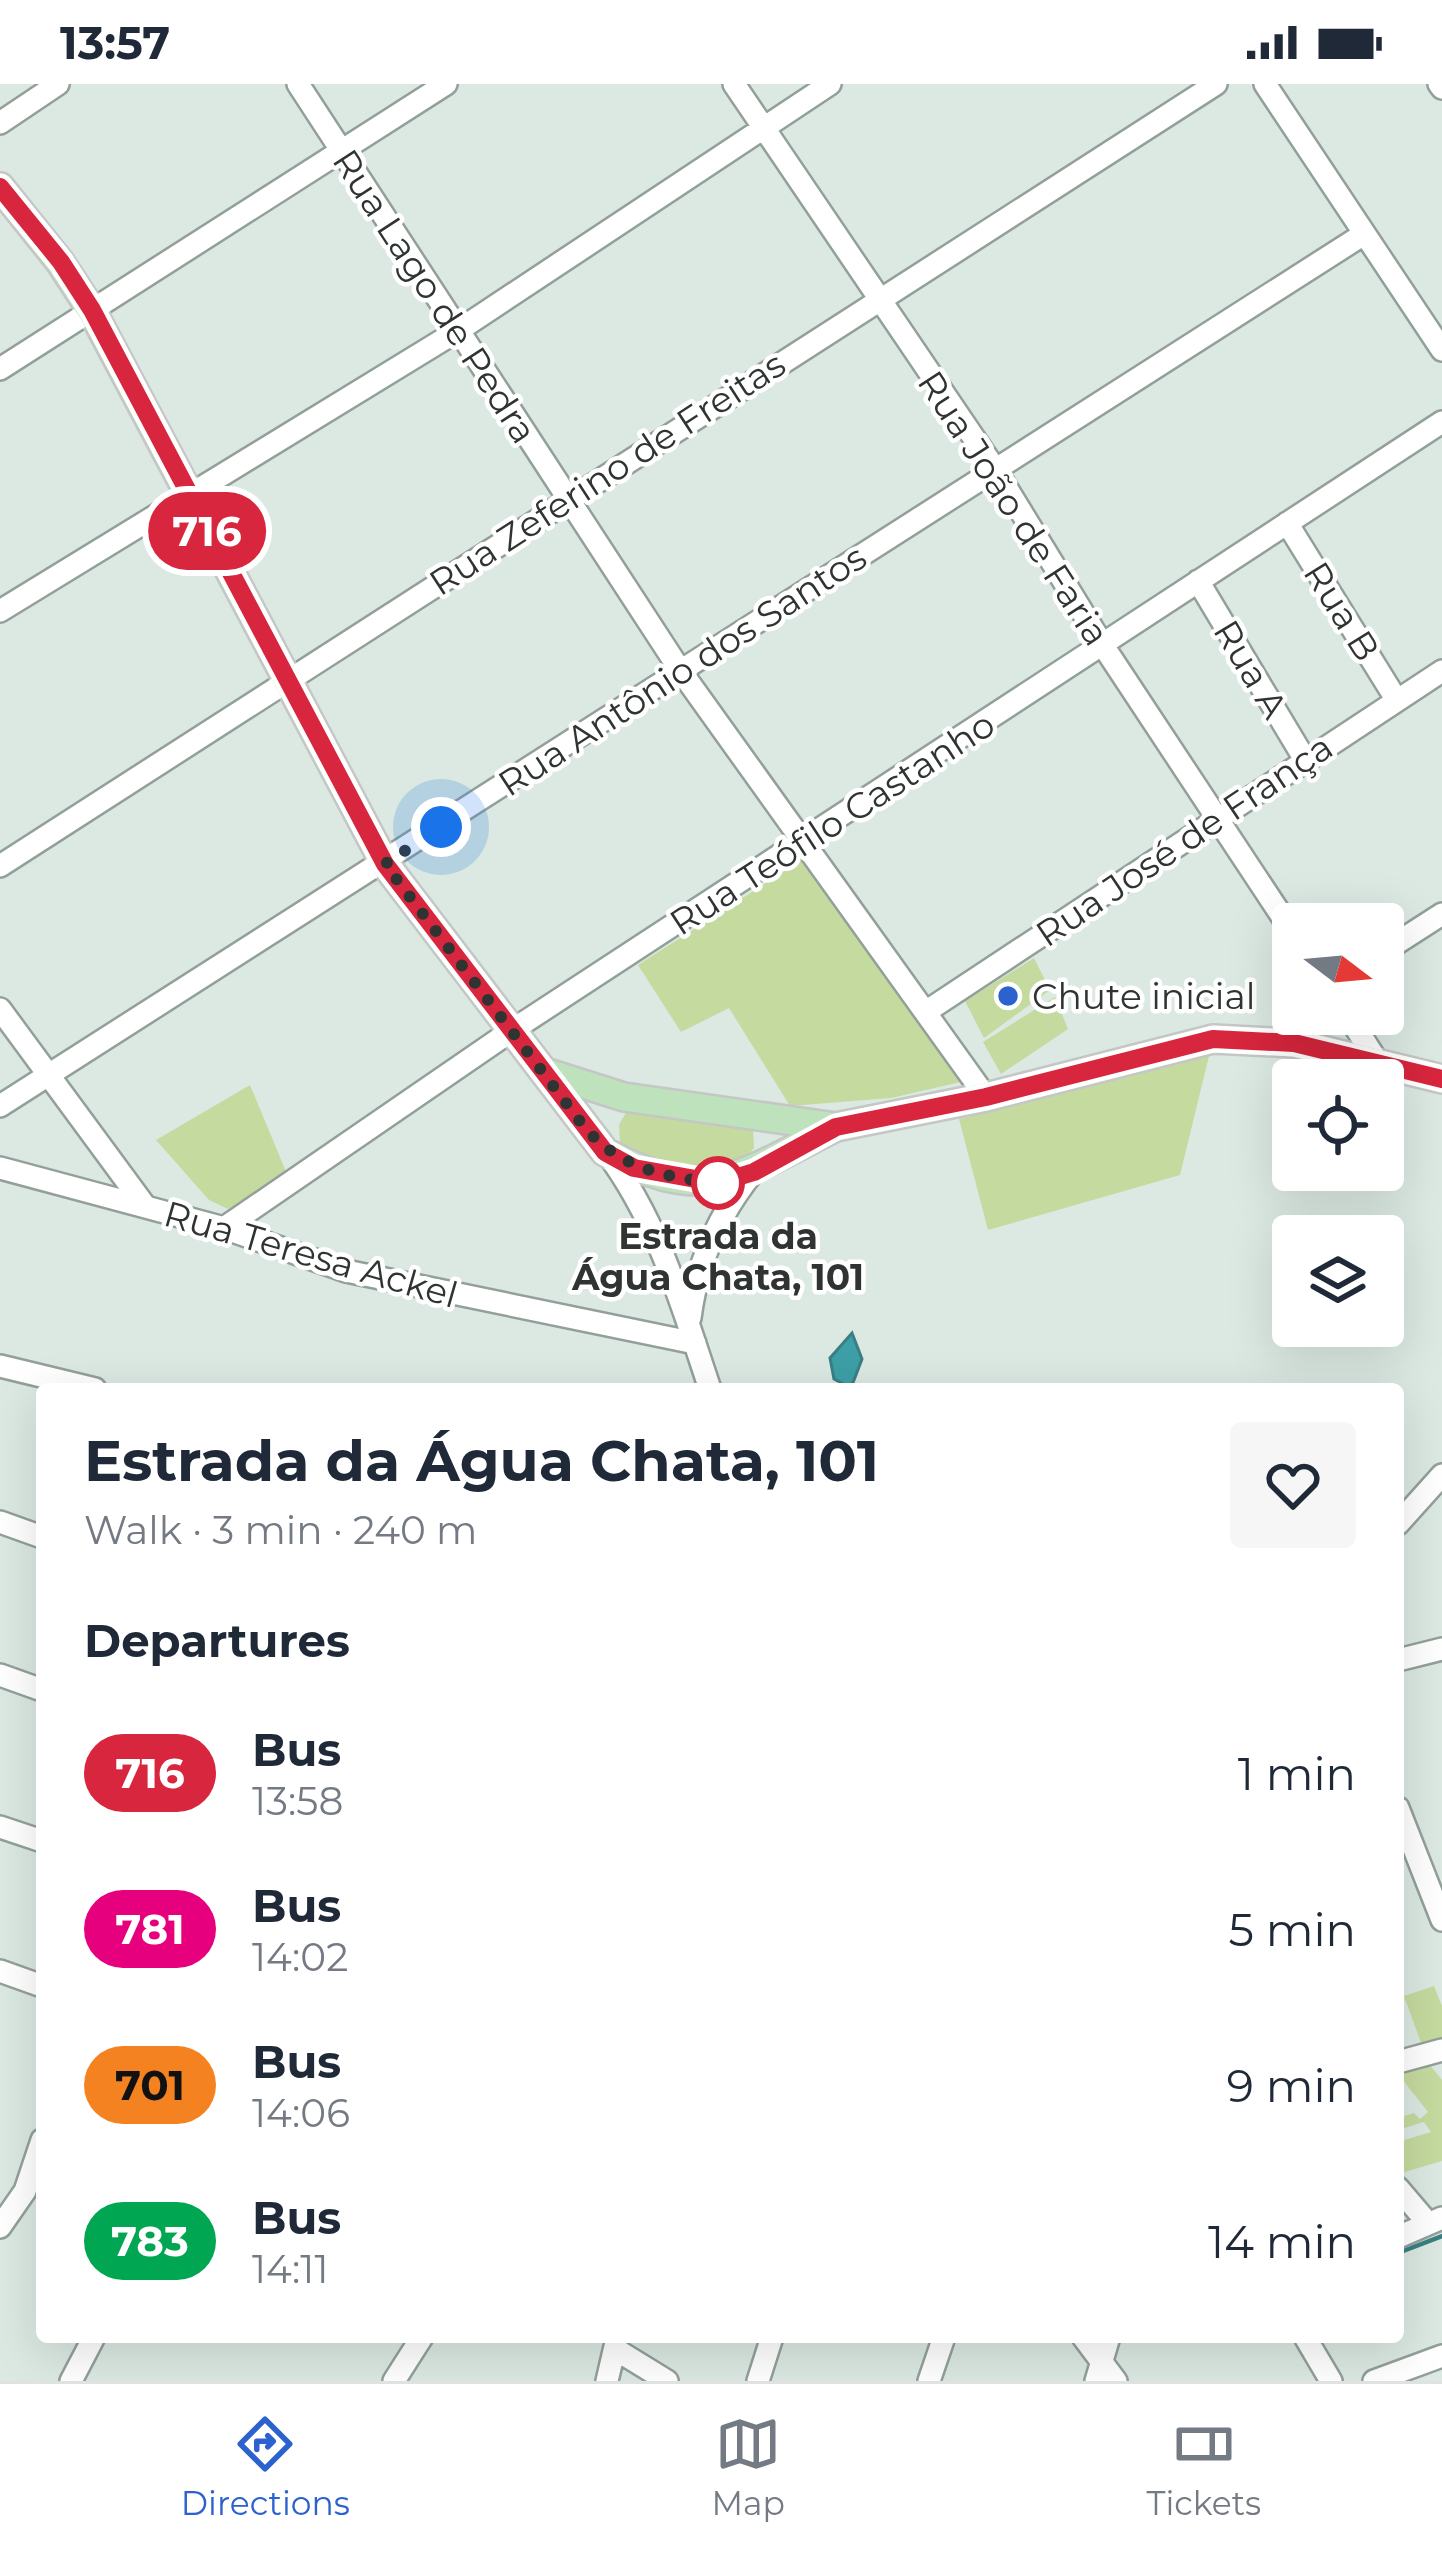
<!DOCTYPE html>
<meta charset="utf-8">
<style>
:root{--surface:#fff;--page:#f6f6f7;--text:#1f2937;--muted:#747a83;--line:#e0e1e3;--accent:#2c62d0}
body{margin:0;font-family:Montserrat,sans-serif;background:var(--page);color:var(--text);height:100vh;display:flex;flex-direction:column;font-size:45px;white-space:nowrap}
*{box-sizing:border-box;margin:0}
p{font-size:39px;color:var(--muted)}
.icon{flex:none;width:66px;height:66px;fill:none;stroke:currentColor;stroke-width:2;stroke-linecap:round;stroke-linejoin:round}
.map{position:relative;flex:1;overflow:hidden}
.sheet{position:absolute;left:36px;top:1299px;width:1368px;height:960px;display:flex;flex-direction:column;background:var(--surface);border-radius:12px;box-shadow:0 12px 48px #0002}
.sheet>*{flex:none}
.badge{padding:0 24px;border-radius:39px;font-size:42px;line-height:78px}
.needle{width:78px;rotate:106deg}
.controls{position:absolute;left:1272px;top:819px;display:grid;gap:24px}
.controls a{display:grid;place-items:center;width:132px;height:132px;border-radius:12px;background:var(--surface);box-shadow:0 12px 48px #0002;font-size:60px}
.you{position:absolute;width:60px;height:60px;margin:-30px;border:9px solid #fff;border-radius:50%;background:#1a73e8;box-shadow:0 0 0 18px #1a73e833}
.map>.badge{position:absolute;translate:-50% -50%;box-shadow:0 0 0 6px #fff}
h2{padding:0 48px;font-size:45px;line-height:108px}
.round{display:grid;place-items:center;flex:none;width:126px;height:126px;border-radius:12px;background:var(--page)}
.head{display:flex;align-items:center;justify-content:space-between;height:204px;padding:0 48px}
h1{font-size:57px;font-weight:700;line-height:90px}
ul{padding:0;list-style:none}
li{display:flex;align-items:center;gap:36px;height:156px;padding:0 48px}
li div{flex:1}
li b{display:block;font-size:45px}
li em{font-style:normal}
li .badge{min-width:132px;font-weight:700;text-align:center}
.status{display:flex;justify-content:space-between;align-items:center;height:84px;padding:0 60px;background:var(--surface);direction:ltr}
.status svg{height:33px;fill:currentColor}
.tab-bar{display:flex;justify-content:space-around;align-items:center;height:168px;border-top:3px solid var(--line);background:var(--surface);font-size:33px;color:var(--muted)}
.tab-bar a{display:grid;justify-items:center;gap:6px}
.tab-bar .current{color:var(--accent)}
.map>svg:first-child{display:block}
.green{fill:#c5da9f}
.water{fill:#3d9fa7;stroke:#397f84;stroke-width:3}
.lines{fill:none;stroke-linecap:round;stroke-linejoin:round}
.stream{stroke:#397f84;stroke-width:4.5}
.minor-casing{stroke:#93a099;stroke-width:26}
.major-casing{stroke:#c5c6c6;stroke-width:32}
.minor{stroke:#fff;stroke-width:21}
.major{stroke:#bee3bc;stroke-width:27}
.line-casing{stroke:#fff;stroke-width:27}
.line{stroke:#d7263d;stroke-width:18}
.walk{stroke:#2f3432;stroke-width:12;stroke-dasharray:0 21.6}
.poi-dot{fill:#2c62d0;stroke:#fff;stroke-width:4.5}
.stop-dot{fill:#fff;stroke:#d7263d;stroke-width:6}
.labels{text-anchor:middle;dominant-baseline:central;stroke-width:9;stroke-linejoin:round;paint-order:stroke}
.street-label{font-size:36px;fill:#2f3432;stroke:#fff}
.poi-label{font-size:36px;fill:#2f3432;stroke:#fff;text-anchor:start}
.stop-label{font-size:36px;font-weight:bold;fill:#2f3432;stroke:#fff}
</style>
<div class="status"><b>13:57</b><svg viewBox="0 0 49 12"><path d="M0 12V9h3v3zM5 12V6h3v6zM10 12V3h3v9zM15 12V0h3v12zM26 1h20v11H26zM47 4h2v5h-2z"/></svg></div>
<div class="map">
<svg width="1442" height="2297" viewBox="0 0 1442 2297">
<rect width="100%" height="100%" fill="#dbe9e2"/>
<path class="green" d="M805,774L965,997L891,1014L790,1022L729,924L681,948L638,881Z
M1034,874L1050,906L984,954L965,917Z
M1055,913L1068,945L1001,990L983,958Z
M1210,968L1180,1091L988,1146L959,1035Z
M250,1001L287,1090L228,1125L209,1116L156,1056Z
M628,1025L753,1045L754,1064L739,1082C694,1084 661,1084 620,1060L619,1041Z
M1434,1902L1442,1922V1962L1424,1967L1404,1912Z
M1430,1981L1442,1996V2077L1398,2090V2058L1431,2048L1424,2038L1398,2046V2034L1414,2029L1420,2035L1428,2028L1398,1990Z"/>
<path class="water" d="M852,1249L862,1275L851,1304L834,1295L830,1274Z"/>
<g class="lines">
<path class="stream" d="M1398,2169L1442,2152"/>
<defs>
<path id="minor" d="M298,0L680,586L986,1013
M734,0L995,385L1102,560L1293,849
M1265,0L1442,266
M1439,0L1442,4
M0,39L58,0
M0,285L446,0
M1287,439L1396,615
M1198,497L1304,674
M0,527L459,246L830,0
M0,782L1216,0
M1383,868L1442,830
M0,925L145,1122
M927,927L1442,587
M1347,930L1377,977
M0,1022L1364,150
M606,1068C659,1139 682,1222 710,1305
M0,1084L224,1144L346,1187L695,1259
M224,1144L511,947L1442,338
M690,1234C697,1178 718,1131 754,1087
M0,1282L95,1305
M0,1438L42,1453
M1398,1440L1442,1391
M1398,1576L1442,1565
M0,1591L42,1606
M1398,1724L1442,1836
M0,1743L42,1757
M0,1887L42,1902
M1398,1978L1442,1966
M1398,2104L1427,2138
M0,2143L25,2107L42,2056
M1398,2153L1442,2134
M1083,2253L1116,2297
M1305,2253L1331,2297
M615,2265L667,2297
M71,2297L94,2253
M394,2297L422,2253
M607,2297L617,2254
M758,2297L772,2253
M929,2297L944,2253
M1096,2297L1109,2253
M1374,2297L1442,2272"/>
<path id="major" d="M0,103L60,178L92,227L385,780L605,1068C709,1124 743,1089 836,1043
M545,988L624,1013L836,1043L986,1013L1213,955L1294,959L1442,995"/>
</defs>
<use href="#minor" class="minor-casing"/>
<use href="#major" class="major-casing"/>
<use href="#minor" class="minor"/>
<use href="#major" class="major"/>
</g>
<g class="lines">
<defs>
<path id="line" d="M0,103L61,178L92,226L385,780L605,1068L634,1084L718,1099L754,1088L836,1043L986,1013L1213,955L1294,959L1442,995"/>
</defs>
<use href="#line" class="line-casing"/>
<use href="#line" class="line"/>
<path class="walk" d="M441,743L385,780L582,1040C619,1085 664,1093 718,1099"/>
</g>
<circle class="poi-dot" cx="1008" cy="912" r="12"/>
<circle class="stop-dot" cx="718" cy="1099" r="24"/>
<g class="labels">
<g class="street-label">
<text transform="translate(435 212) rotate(57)">Rua Lago de Pedra</text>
<text transform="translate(607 389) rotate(-33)">Rua Zeferino de Freitas</text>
<text transform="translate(1014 424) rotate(57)">Rua João de Faria</text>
<text transform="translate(1342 527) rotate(58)">Rua B</text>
<text transform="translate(1251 585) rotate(59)">Rua A</text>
<text transform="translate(682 586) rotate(-33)">Rua Antônio dos Santos</text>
<text transform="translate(832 739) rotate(-33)">Rua Teófilo Castanho</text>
<text transform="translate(1184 756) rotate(-34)">Rua José de França</text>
<text transform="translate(311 1170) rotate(16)">Rua Teresa Ackel</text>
</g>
<g class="poi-label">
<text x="1032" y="912">Chute inicial</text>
</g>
<g class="stop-label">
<text x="718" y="1152">Estrada da<tspan x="718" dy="41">Água Chata, 101</tspan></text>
</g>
</g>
</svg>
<div class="controls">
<a><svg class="needle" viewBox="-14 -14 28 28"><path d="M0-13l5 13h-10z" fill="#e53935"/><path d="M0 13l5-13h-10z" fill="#747a83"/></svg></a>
<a><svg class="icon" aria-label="locate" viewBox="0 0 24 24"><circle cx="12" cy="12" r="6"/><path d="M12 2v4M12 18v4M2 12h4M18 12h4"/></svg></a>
<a><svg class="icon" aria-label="layers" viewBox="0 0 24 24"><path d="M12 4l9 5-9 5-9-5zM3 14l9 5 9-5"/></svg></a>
</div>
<div class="you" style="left:441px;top:743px"></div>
<b class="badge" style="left:207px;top:447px;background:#d7263d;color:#fff">716</b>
<section class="sheet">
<div class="head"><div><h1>Estrada da Água Chata, 101</h1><p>Walk · 3 min · 240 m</p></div><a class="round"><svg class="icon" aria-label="heart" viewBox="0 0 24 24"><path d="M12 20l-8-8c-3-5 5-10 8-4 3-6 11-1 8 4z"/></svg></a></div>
<h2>Departures</h2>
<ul>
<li><span class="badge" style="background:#d7263d;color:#fff">716</span><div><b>Bus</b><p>13:58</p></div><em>1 min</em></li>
<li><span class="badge" style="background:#e6007e;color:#fff">781</span><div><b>Bus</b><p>14:02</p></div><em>5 min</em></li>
<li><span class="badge" style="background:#f58220;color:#111">701</span><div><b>Bus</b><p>14:06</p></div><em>9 min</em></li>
<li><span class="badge" style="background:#00a651;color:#fff">783</span><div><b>Bus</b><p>14:11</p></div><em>14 min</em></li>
</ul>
</section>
</div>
<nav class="tab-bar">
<a class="current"><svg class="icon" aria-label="directions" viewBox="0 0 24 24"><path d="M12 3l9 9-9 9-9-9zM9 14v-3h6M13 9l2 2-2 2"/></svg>Directions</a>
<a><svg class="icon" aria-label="map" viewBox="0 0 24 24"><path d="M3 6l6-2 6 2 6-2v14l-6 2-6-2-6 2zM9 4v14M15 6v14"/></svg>Map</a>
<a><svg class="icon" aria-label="tickets" viewBox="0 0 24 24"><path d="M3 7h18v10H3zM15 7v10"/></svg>Tickets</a>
</nav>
